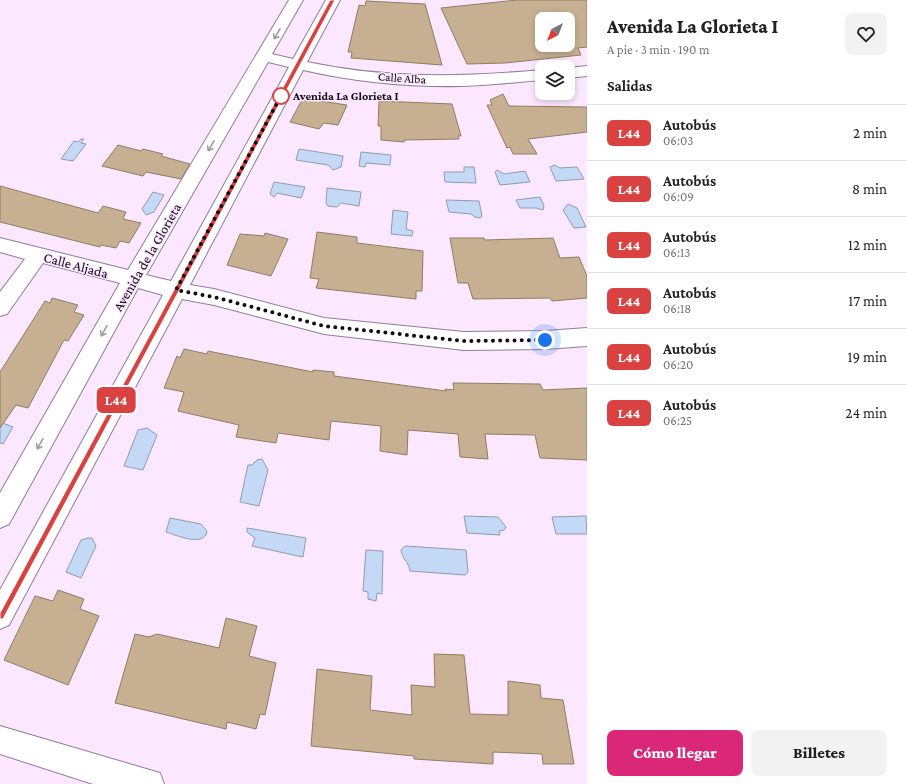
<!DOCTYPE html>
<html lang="es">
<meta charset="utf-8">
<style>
:root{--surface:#fff;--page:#f2f2f2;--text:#222;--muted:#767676;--line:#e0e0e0;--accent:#db2777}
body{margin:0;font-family:"Crimson Pro",serif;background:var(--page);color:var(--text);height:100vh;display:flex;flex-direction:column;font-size:15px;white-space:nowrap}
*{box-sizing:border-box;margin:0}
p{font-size:13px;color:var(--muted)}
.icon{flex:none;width:22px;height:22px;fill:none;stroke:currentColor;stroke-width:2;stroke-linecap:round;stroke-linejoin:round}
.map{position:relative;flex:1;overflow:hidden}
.details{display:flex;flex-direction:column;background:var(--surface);width:320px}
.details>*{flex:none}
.badge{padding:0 8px;border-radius:6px;font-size:14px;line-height:26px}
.needle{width:26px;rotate:222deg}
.fabs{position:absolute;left:535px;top:12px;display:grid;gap:8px}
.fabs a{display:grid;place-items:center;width:40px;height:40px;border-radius:8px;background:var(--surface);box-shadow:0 2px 6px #0003;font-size:20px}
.you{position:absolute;width:20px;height:20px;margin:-10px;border:3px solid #fff;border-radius:50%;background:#1a73e8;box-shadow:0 0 0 6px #1a73e833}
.map>.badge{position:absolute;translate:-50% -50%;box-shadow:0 0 0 2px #fff}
h2{padding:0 20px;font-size:15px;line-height:36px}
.round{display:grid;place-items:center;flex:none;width:42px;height:42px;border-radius:8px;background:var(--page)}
.headline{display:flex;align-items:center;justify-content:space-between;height:68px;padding:0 20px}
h1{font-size:19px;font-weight:800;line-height:30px}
.cta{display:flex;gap:8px;margin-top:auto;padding:8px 20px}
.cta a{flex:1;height:46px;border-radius:8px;background:var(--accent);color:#fff;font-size:16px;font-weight:800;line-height:46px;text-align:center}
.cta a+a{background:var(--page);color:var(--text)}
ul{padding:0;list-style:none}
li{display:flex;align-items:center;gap:12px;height:56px;padding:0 20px;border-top:1px solid var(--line)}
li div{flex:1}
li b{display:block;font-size:15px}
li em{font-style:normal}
li .badge{min-width:44px;font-weight:700;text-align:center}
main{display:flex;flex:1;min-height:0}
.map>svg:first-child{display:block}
.water{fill:#c4d9f6;stroke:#8f9bb2}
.building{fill:#c7b092;stroke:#917c5f;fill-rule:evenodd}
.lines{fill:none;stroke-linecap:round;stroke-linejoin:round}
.street-casing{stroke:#937c97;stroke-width:2}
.street{fill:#fff;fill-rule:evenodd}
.oneway{stroke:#a09da1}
.line{fill:#da4241;stroke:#fff}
.walk{stroke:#120913;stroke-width:4;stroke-dasharray:0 7.2}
.stop-dot{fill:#fff;stroke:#da4241;stroke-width:2}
.labels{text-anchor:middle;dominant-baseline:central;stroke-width:3;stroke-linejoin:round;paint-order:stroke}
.far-street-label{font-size:12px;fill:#120913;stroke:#fbe7ff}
.far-stop-label{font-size:12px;font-weight:bold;fill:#120913;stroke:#fbe7ff;text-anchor:start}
.street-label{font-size:14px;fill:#120913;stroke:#fbe7ff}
</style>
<main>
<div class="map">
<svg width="587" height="784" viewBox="0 0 587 784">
<rect width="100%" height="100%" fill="#fbe7ff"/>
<path class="water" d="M81,139H84L81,143L86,144L73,161L61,159L74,141L78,142Z
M299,149L343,156L341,167L333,170L328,165L296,160Z
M361,152L391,155L390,165L366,163L365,167L359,166Z
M555,165L560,168L577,167L584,179L556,181L550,167Z
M464,167H474L476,183L445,182L444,172H464Z
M497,170L504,174L525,171L530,182L500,185L495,172Z
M274,182L305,187L301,198L277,193L274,197L270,194Z
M327,188L361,192L359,206L341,203L337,207L328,206L326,203Z
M153,192L164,195L154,212L146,215L142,209Z
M540,197L544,206L543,210L536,208H520L516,200Z
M446,200L479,201L482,216L480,218L475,217L471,214L449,212Z
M568,204L577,208L586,227L574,228L563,210Z
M393,210L408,212L406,229L413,231L412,236L391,234Z
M0,422L13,427L3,444L0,443Z
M147,428L157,435L143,470L124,466L138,430Z
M262,459L268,470L259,506L240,502L248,465H252L257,460Z
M464,516L498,517L506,527L504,530L499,531L500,535L467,533Z
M586,516L587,534H556L552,517Z
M170,518L201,524L207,531C205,548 176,535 166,532Z
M247,528L306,538L303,557L252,546L255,538L247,532Z
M88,538H92L96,546L81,578L66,572L81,540Z
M405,546L466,550L468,572L465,575L410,571C409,562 402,559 401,550Z
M366,550L383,551L382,594L377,593L376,601L368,599V592L363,591Z"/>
<path class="building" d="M517,0H587V47L578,48L581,55L505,63L467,64L441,8ZM542,19H568V45H542Z
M366,1L425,4L442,65L351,58L352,52H348L359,5L365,6Z
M503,94L509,106L587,107V132L528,139L537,154H513L510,147L507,148L487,105H492L490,100Z
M303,98L314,100L347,105L338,125L324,123L319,129L290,122Z
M379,101L452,104L461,136H458L459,139L405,140L404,142L381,140V126H378Z
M118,145L141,151L143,149L163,154L161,156L190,164L181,179L146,172L143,176L102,166Z
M0,186L98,213L103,206L126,212L123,219L141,223L129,243L120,241L116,248L101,245L100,247L0,222Z
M317,232L357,237V243L423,251L422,291H416V299L316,288L319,279L310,278Z
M265,233L288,239L271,276L227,265L240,234L264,236Z
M450,238H484L485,240L553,238L560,258L579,257L587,276V298L552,301L550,298L473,299L468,283H458Z
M52,298L78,305L74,312L84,315L68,341L64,340L28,408L16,405L0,428V372L45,301L50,303Z
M184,349L207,354L208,351L313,372V370L334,372V376L446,391L445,389L454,390L453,383L540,384L543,390L587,388V460L540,458L535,435L485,434L488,459L460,457L458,434L408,430L407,455L380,451L381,426L331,421L329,440L278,433L276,443L236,437L239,425L178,411L184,392L164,388L177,356L180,358Z
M58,590L84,599L80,609L99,616L68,685L4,660L35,596L53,601Z
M226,618L257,626L249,656L276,663L265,715L260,714L256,729L227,722L226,729L115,703L135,634L149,637L157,634L219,648Z
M434,654L464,655L470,714L508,715V681L540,685L541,698L563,700L574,764H543L542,754L493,752V764L414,759V756L311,746L317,669L372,676L370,710L412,715L411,685L435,687Z"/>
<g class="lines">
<defs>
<path id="street" d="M289,0H303L272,54L293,59L326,0H340L307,62C387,79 462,77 542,70V80C516,82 489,85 463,86C410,87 355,82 303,70L190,285L214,289L324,318L464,332L545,331L587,328V346L545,349L464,350L324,334L214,305L182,299L9,625L0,629V590L163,295L138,288L9,524L0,528V493L120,283L43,263L7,314L0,316V292L25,259L0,252V238L128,270ZM268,62L289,67L171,281L146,275Z
M587,66V76L568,78V68Z
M0,726L160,773L164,784H93L0,754Z"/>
</defs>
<use href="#street" class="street-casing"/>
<use href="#street" class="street"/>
</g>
<defs><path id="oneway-shaft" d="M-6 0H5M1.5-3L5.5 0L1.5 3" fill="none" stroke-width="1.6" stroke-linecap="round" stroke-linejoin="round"/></defs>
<g class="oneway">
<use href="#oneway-shaft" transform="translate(277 34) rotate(120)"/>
<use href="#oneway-shaft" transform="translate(211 146) rotate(120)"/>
<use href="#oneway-shaft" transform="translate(104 331) rotate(119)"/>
<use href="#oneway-shaft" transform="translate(40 444) rotate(119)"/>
</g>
<path class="line" d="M330,0H335L3,619H0V613Z"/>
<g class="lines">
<path class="walk" d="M281,96L282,94L176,290L214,297L324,326L464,341L545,340"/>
</g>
<circle class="stop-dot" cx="281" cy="96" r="8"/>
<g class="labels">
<g class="far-street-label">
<text transform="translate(402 78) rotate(4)">Calle Alba</text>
</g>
<g class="far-stop-label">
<text x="293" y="96">Avenida La Glorieta I</text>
</g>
<g class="street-label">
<text transform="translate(147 257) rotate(-60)">Avenida de la Glorieta</text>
<text transform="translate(76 265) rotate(15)">Calle Aljada</text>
</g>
</g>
</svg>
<div class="fabs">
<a><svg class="needle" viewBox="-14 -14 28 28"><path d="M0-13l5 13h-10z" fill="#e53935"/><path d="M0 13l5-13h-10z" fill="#767676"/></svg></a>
<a><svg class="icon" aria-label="layers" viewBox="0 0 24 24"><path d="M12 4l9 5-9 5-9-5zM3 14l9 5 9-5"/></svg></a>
</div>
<div class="you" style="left:545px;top:340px"></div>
<b class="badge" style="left:116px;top:400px;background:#da4241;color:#fff">L44</b>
</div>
<section class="details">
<div class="headline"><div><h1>Avenida La Glorieta I</h1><p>A pie · 3 min · 190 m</p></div><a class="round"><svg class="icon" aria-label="heart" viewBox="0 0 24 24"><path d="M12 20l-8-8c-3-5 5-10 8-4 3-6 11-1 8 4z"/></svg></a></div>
<h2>Salidas</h2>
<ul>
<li><span class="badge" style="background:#da4241;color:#fff">L44</span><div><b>Autobús</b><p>06:03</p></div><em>2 min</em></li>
<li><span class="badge" style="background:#da4241;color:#fff">L44</span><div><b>Autobús</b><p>06:09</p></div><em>8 min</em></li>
<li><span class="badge" style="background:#da4241;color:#fff">L44</span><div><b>Autobús</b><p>06:13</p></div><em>12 min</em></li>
<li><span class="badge" style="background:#da4241;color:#fff">L44</span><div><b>Autobús</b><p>06:18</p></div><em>17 min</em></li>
<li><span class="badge" style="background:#da4241;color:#fff">L44</span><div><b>Autobús</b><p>06:20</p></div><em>19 min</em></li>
<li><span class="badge" style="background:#da4241;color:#fff">L44</span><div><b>Autobús</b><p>06:25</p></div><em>24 min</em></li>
</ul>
<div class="cta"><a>Cómo llegar</a><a>Billetes</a></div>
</section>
</main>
